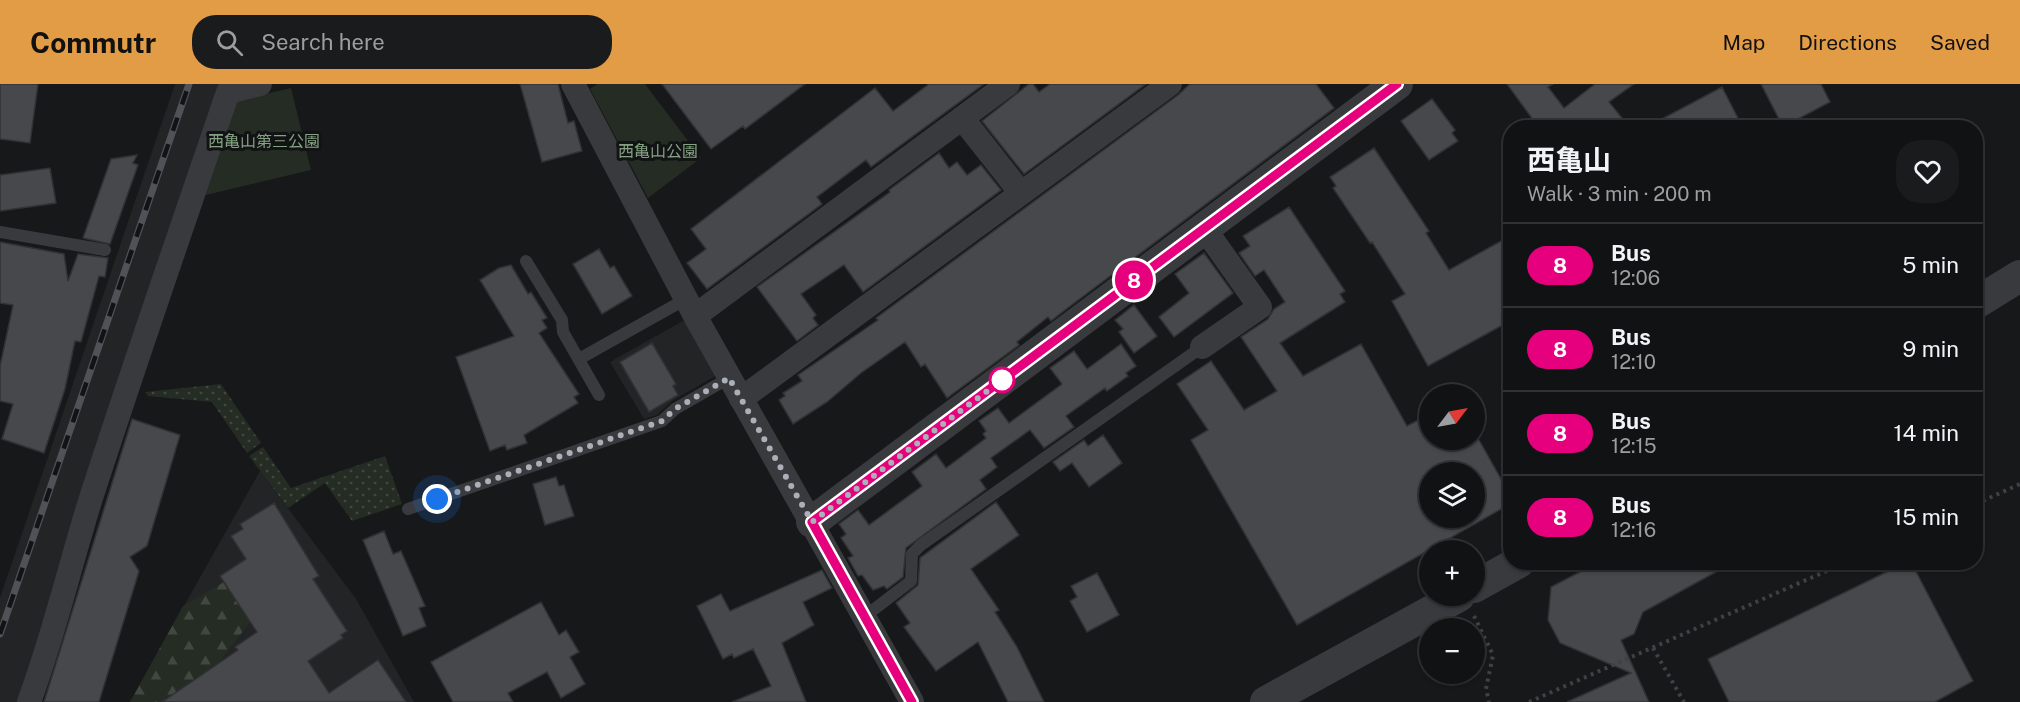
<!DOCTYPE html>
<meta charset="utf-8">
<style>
:root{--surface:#111213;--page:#1a1b1c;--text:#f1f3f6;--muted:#9c9ea0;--line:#303233;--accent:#e39c46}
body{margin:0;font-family:"Public Sans","Noto Sans JP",sans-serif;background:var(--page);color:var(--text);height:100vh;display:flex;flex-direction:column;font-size:22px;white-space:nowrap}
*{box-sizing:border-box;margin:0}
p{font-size:20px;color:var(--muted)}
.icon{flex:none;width:33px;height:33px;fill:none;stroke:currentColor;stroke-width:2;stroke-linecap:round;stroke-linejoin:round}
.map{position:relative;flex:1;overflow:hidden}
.sheet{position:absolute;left:1503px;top:36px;width:480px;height:450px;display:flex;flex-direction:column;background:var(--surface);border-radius:24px;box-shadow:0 2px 4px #0004,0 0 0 2px var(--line)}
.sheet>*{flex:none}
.badge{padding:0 12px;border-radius:20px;font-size:21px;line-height:39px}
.needle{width:39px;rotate:58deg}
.buttons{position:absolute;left:1419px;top:300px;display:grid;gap:12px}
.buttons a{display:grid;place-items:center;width:66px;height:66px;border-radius:50%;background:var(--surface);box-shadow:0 2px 4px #0004,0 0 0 2px var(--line);font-size:30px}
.you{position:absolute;width:30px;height:30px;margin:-15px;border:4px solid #fff;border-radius:50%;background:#1a73e8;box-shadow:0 0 0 9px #1a73e833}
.map>.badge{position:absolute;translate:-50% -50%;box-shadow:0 0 0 3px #fff}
.round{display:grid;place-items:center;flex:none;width:63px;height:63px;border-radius:24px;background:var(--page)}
.head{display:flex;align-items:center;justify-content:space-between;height:102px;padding:0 24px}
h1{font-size:28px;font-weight:700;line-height:45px}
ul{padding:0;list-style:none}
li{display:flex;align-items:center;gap:18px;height:84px;padding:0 24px;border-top:2px solid var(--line)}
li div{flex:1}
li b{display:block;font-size:22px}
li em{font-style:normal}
li .badge{min-width:66px;font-weight:700;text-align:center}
header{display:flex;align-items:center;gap:36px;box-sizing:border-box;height:84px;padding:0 30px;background:var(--accent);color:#111}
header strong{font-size:28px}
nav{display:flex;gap:33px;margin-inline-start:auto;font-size:21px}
.search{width:420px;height:54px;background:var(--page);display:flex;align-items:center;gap:15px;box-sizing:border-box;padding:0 21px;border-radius:24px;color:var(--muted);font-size:22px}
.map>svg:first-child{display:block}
.built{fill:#232426}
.grass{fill:url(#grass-dots)}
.forest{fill:url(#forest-firs)}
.park{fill:#242c24}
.building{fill:#46484c;stroke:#323235;stroke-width:1.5;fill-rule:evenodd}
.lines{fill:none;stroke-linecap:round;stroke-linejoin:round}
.path{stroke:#3f4145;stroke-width:4;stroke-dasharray:3 4.5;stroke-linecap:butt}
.service{stroke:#393a3e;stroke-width:12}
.minor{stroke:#393a3e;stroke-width:24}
.tertiary{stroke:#393a3e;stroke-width:32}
.rail-casing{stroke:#505257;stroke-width:7}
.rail{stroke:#121314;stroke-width:4.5;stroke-dasharray:14;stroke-linecap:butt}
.line-casing{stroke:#fff;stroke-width:14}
.line{stroke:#e6007e;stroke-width:9}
.walk{stroke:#abb0b8;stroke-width:6;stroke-dasharray:0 10.8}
.stop-dot{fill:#fff;stroke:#e6007e;stroke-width:3}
.labels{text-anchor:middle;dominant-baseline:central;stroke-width:6;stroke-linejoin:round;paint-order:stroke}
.park-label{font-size:16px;fill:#85a183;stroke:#121314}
</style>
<header>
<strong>Commutr</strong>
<div class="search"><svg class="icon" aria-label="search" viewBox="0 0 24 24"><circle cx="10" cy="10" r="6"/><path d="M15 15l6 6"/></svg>Search here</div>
<nav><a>Map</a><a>Directions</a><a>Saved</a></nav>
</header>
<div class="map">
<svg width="2020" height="618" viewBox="0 0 2020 618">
<defs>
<pattern id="grass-dots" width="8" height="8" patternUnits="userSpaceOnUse" patternTransform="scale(1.5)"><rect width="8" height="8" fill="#242c24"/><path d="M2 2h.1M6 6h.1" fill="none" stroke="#414842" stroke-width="1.8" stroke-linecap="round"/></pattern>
<pattern id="forest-firs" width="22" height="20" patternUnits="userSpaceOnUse" patternTransform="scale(1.5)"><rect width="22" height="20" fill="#242c24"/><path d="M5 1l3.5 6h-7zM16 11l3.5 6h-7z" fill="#414842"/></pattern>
</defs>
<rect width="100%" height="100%" fill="#171819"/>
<path class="built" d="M175,0H221L20,618H0V514Z
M688,234L719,290L672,317L657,331L644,335L610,278Z
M260,387L356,515L414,618H130Z"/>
<path class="grass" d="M221,300L261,359L247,369L212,318L148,312L145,308Z
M263,363L291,404L385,372L402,420L352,437L325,399L288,424L249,372Z"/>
<path class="forest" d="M224,498L250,538L217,581L162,618H130L183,522Z"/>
<path class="park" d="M597,0H645L701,74L648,114L590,5Z
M291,4L311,86L202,112L236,17Z"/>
<path class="building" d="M0,0H38L30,59L0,55Z
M520,0H558L568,39L574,37L582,67L542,78Z
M662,0H805L745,45L743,42L711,65Z
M929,0H984L871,83L866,76L817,113L822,120L707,205L687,179L706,165L691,145L875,4L893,27Z
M1029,0H1033L1039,8L1050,0H1146L1024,90L982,37Z
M1190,0H1316L1334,24L1065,226L1051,237L1048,233L1017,258L1019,261L947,314L925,280L921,283L905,258L861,289L827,318L793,340L779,316L785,312L783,309L802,297L798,291L878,236L876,234L1178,11Z
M1507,0H1553L1548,3L1564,24L1595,0H1634L1609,18L1630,44H1539Z
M1761,0H1821L1830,18L1783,43Z
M1722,3L1743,44H1645Z
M1432,15L1455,46L1452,49L1458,57L1429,76L1401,37Z
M1374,64L1429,147L1426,149L1449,186L1510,152V237L1428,282L1392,217L1405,210L1372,158L1370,159L1333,104L1336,102L1330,93Z
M939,69L949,84L957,78L967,91L981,81L1001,106L863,208L844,181L801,210L816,231L813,234L818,241L797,257L757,203L890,108L889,106Z
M137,71L133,79L138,81L110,160L83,154L111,75Z
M50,84L56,119L0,127V91Z
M1289,123L1345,207L1340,210L1345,218L1280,259L1303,292L1361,260L1407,342L1430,330V356H1474V347L1510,411V420L1297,541L1191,356L1208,346L1177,300L1211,277L1244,326L1277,307L1241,253L1268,235L1274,225L1285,218L1264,186L1255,192L1239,169L1250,162L1243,152ZM1430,388H1474V434H1430Z
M0,158L64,170L68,197L78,170L108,174L105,193L99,192L81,258L75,257L65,305L44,369L2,355L13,320L0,317V282L13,221L0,219Z
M599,165L610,184L614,182L632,212L602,230L573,180Z
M1204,169L1233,209L1174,253L1159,233L1189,209L1175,190Z
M511,181L528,210L531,208L547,234L542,236L547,244L539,249L579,310L574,313L578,319L524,351L527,359L507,366L505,361L490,367L456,273L514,252L480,196L499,184Z
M1134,221L1157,252L1134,269L1119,248L1123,245L1115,236Z
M652,259L676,300L673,302L678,311L649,328L620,278Z
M1121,260L1136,282L1126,289L1128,292L1107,307L1105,304L1066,332L1074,343L1044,364L1030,346L991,374L997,383L980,396L986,405L906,464L903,493L887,505L884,502L873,506L862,491L858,492L848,474L853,472L841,454L846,450L839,440L858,426L869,441L922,402L912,388L936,370L946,384L986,354L983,350L986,347L979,337L998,324L1009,339L1062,300L1050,284L1074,267L1087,285Z
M132,335L180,351L147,462L130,473L139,487L99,618H44Z
M1103,351L1122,379L1089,403L1072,379L1060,387L1053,378L1084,356L1088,362Z
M556,393L559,402L564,401L574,432L545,441L533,400Z
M996,418L1019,451L971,485L999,526L995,528L1017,563L1044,618H1008L978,558L936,587L904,543L910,539L896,519L918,501L920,474Z
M274,419L319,492L313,495L347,547L341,551L343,554L308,577L329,609L378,576L406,618H162L238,566L235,563L257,548L220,492L246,475L231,452L243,445L240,440Z
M384,447L393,470L401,467L425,522L419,524L426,542L403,552L363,456Z
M1599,478H1734L1643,528L1634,550L1621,556L1649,618H1567L1631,589L1560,559L1548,536L1551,503Z
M1907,478H1911L1973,597L1935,618H1729L1708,575Z
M822,486L832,504L803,518L814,541L782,559L806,618H732L771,602L753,565L734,574L732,570L723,575L697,522L721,510L730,527Z
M1097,489L1119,531L1087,548L1070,517L1077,513L1071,502Z
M541,518L559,551L566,546L579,568L570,573L585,600L561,614L547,588L508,609L513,618H453L431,578Z"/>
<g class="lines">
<path class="path" d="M1976,420L2020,400
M1436,463L1438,466
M1474,532L1493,571L1486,605L1489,618
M1653,564L1684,618
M1529,618L1847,478"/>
<path class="service" d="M0,148L105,166
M526,177L562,236L563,248L599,311
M579,275L686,215
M408,425L662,337L675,325L729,294
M864,533L911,497L912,470L921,461L1202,263"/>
<path class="minor" d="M573,0L695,232L912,618
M962,34L1021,109
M695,232L1008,0
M1202,263L1260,223L1204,144
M741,315L1170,0
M29,618C54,551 70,481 91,414C135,278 182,143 228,8L260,0"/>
<path class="tertiary" d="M1976,219L2020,192
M812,438L1397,0
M1474,503L1519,478
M1266,618L1459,512"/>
<defs>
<path id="rail" d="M0,550L189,0"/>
</defs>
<use href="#rail" class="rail-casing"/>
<use href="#rail" class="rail"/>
</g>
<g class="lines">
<defs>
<path id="line" d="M912,618L812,438L1397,0"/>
</defs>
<use href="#line" class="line-casing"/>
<use href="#line" class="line"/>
<path class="walk" d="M437,415L662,337L675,325L729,294L812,438L1002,296"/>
</g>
<circle class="stop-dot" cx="1002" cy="296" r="12"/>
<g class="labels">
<g class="park-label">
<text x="264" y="57">西亀山第三公園</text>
<text x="658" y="67">西亀山公園</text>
</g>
</g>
</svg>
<div class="buttons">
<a><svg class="needle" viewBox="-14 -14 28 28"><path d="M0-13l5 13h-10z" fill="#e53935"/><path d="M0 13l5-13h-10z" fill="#9c9ea0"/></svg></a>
<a><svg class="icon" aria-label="layers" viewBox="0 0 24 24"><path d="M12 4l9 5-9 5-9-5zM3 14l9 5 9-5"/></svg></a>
<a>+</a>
<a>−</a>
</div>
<div class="you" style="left:437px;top:415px"></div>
<b class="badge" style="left:1134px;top:196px;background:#e6007e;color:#fff">8</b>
<section class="sheet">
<div class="head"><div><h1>西亀山</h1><p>Walk · 3 min · 200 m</p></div><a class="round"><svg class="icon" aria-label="heart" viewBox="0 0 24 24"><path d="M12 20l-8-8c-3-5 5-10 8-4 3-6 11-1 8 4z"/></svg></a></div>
<ul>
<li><span class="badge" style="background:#e6007e;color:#fff">8</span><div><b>Bus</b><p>12:06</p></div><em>5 min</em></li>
<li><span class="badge" style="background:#e6007e;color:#fff">8</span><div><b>Bus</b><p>12:10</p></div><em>9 min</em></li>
<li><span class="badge" style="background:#e6007e;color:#fff">8</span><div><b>Bus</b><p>12:15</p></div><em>14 min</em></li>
<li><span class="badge" style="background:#e6007e;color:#fff">8</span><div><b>Bus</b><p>12:16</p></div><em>15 min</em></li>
</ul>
</section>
</div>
